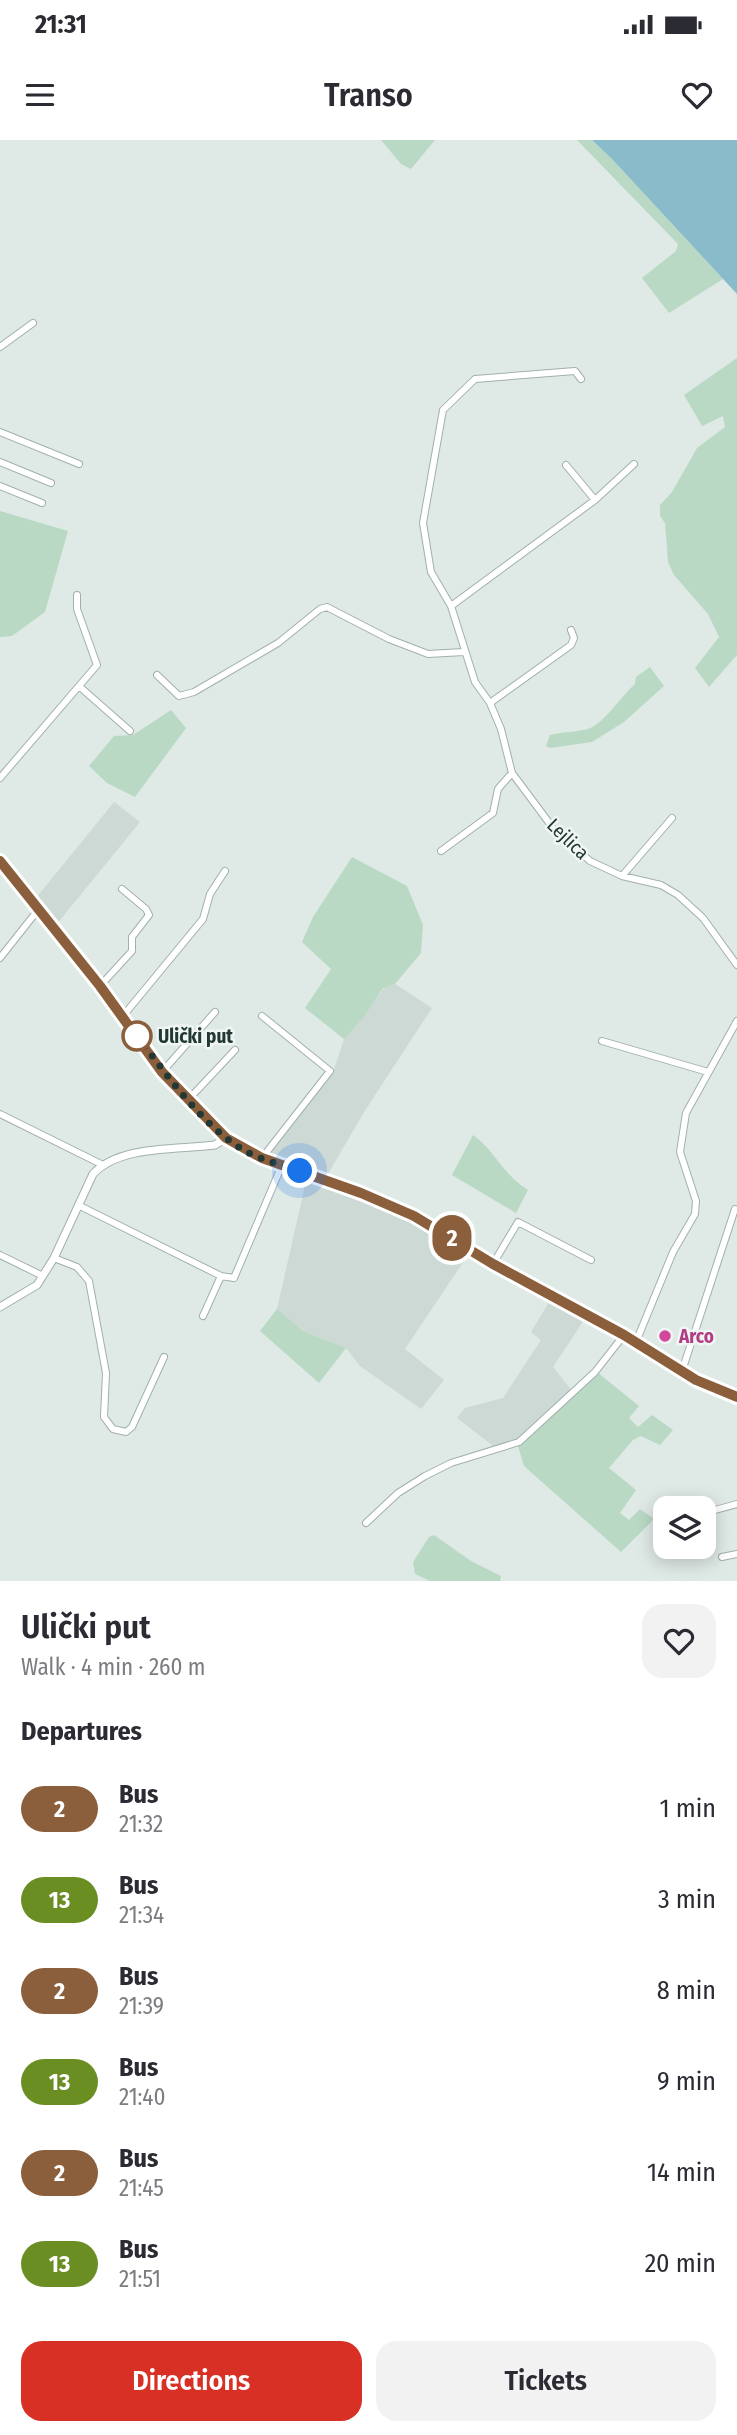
<!DOCTYPE html>
<meta charset="utf-8">
<style>
:root{--surface:#fff;--page:#f2f2f3;--text:#2b2b33;--muted:#7c7c81;--accent:#d93025}
body{margin:0;font-family:"Fira Sans Condensed",sans-serif;background:var(--page);color:var(--text);height:100vh;display:flex;flex-direction:column;font-size:26px;white-space:nowrap}
*{box-sizing:border-box;margin:0}
p{font-size:23px;color:var(--muted)}
.icon{flex:none;width:38px;height:38px;fill:none;stroke:currentColor;stroke-width:2;stroke-linecap:round;stroke-linejoin:round}
.map{position:relative;height:1441px;overflow:hidden}
.drawer{display:flex;flex-direction:column;background:var(--surface);flex:1}
.drawer>*{flex:none}
.badge{padding:0 14px;border-radius:23px;font-size:24px;line-height:46px}
.fabs{position:absolute;left:653px;top:1356px;display:grid;gap:14px}
.fabs a{display:grid;place-items:center;width:63px;height:63px;border-radius:14px;background:var(--surface);box-shadow:0 4px 18px #0003;font-size:35px}
.you{position:absolute;width:35px;height:35px;margin:-18px;border:5px solid #fff;border-radius:50%;background:#1a73e8;box-shadow:0 0 0 10px #1a73e833}
.map>.badge{position:absolute;translate:-50% -50%;box-shadow:0 0 0 4px #fff}
h2{padding:0 21px;font-size:26px;line-height:63px}
.round{display:grid;place-items:center;flex:none;width:74px;height:74px;border-radius:21px;background:var(--page)}
.head{display:flex;align-items:center;justify-content:space-between;height:119px;padding:0 21px}
h1{font-size:33px;font-weight:600;line-height:52px}
.button{display:flex;gap:14px;margin-top:auto;padding:14px 21px}
.button a{flex:1;height:80px;border-radius:21px;background:var(--accent);color:#fff;font-size:28px;font-weight:600;line-height:80px;text-align:center}
.button a+a{background:var(--page);color:var(--text)}
ul{padding:0;list-style:none}
li{display:flex;align-items:center;gap:21px;height:91px;padding:0 21px}
li div{flex:1}
li b{display:block;font-size:26px}
li em{font-style:normal}
li .badge{min-width:77px;font-weight:700;text-align:center}
.status{display:flex;justify-content:space-between;align-items:center;height:49px;padding:0 35px;background:var(--surface);direction:ltr}
.status svg{height:19px;fill:currentColor}
header{display:flex;justify-content:space-between;align-items:center;height:91px;padding:0 21px;background:var(--surface);font-size:32px;font-weight:600}
.map>svg:first-child{display:block}
.built{fill:#cdd9d5}
.green{fill:#b9d9c5}
.water{fill:#8abbcb}
.lines{fill:none;stroke-linecap:round;stroke-linejoin:round}
.minor-casing{stroke:#a2b0ad;stroke-width:8}
.tertiary-casing{stroke:#a2b0ad;stroke-width:9}
.secondary-casing{stroke:#9fb4ae;stroke-width:10}
.minor{stroke:#fff;stroke-width:6}
.tertiary{stroke:#fff;stroke-width:7}
.secondary{stroke:#fff;stroke-width:8}
.line-casing{stroke:#fff;stroke-width:16}
.line{stroke:#8b5e3c;stroke-width:10}
.walk{stroke:#213834;stroke-width:7;stroke-dasharray:0 12.6}
.stop-dot{fill:#fff;stroke:#8b5e3c;stroke-width:3.5}
.hotel-dot{fill:#d1479c;stroke:#eff6f3;stroke-width:2.5}
.labels{text-anchor:middle;dominant-baseline:central;stroke-width:5;stroke-linejoin:round;paint-order:stroke}
.street-label{font-size:19px;fill:#213834;stroke:#eff6f3}
.stop-label{font-size:19px;font-weight:bold;fill:#213834;stroke:#eff6f3;text-anchor:start}
.hotel-label{font-size:19px;font-weight:bold;fill:#b23c85;stroke:#eff6f3;text-anchor:start}
</style>
<div class="status"><b>21:31</b><svg viewBox="0 0 49 12"><path d="M0 12V9h3v3zM5 12V6h3v6zM10 12V3h3v9zM15 12V0h3v12zM26 1h20v11H26zM47 4h2v5h-2z"/></svg></div>
<header><svg class="icon" aria-label="menu" viewBox="0 0 24 24"><path d="M4 6h16M4 12h16M4 18h16"/></svg>Transo<svg class="icon" aria-label="heart" viewBox="0 0 24 24"><path d="M12 20l-8-8c-3-5 5-10 8-4 3-6 11-1 8 4z"/></svg></header>
<div class="map">
<svg width="737" height="1441" viewBox="0 0 737 1441">
<rect width="100%" height="100%" fill="#dfe9e6"/>
<path class="built" d="M114,662L140,682L56,785L36,758Z
M395,844L432,868L364,972L328,1034L263,1013L333,933L344,899L385,847Z
M306,1041L414,1082L468,1115L405,1209L444,1240L421,1269L360,1226L346,1208L303,1191L277,1169Z
M549,1162L584,1180L553,1227L572,1251L514,1303L493,1306L457,1278L465,1268L503,1258L541,1200L531,1192Z"/>
<path class="green" d="M381,0H435L411,29L401,24Z
M577,0H592L612,19L723,139L669,173L642,138L676,111L678,104Z
M737,218V515L709,547L695,528L719,497L708,474L674,435L668,422L665,383L660,376V365L672,352L697,308L725,287L723,276L702,286L684,255Z
M0,371L68,391L45,472L12,496L0,497Z
M650,527L664,546L624,582L592,602L550,608L546,606L550,595C562,592 576,592 588,589C604,584 621,556 635,544L636,537Z
M171,570L186,588L135,657L107,643L89,626L114,596L133,595Z
M352,717L407,746L423,785L421,813L395,844L383,848L363,878L344,899L305,868L331,829L302,802L313,777Z
M473,995C495,1010 501,1033 528,1050L516,1073L452,1035Z
M277,1169L303,1191L346,1208L319,1243L260,1191Z
M597,1232L639,1266L629,1278L638,1287L652,1275L673,1290L660,1305L641,1296L633,1300L609,1328L636,1350L620,1373L629,1380L640,1369L654,1379L621,1412L524,1326L518,1306Z
M434,1395L471,1421L501,1436L500,1441H430L415,1434L413,1422L429,1397Z"/>
<path class="water" d="M592,0H737V154L612,19Z"/>
<g class="lines">
<defs>
<path id="minor" d="M0,207L33,183
M0,292L79,324
M0,322L51,343
M634,324L595,360L451,466L475,542L490,563L501,589L512,633L553,688L590,721L622,736L661,745L678,755L703,778L737,825
M566,325L595,360
M0,346L42,363
M451,466L431,432L423,383L443,270L475,239L575,231L581,239
M157,535L179,556L194,552L278,503L320,469L327,467L389,499L428,514L464,512
M80,547L130,591
M490,563L571,505L574,498L571,490
M0,638L97,525L77,469V455
M441,711L493,673L498,649L512,633
M622,736L672,678
M0,818L38,770
M100,846L132,811V797L149,775L146,769L122,749
M123,876L203,779L210,754L225,731
M602,901L708,932
M162,932L215,872
M188,960L235,910
M0,974L103,1025
M262,1018L330,931L262,876
M78,1065L221,1136
M0,1115L43,1136
M54,1118L77,1127L89,1141L106,1233L104,1277L113,1289L126,1292L132,1287L164,1217
M493,1124L518,1082L591,1120
M203,1176L221,1136L234,1138L282,1025
M636,1202L673,1112L695,1074L696,1061L680,1012L686,973L737,881
M682,1231L735,1069
M704,1373L737,1364
M366,1383L398,1353L425,1336L451,1323L519,1302L595,1232L624,1195
M722,1417L737,1414"/>
<path id="tertiary" d="M0,1167L37,1145L54,1118L93,1034C120,1005 177,1010 215,1005L226,998"/>
<path id="secondary" d="M0,721L100,846L162,932L226,998L262,1018L385,1063L414,1076L493,1124L624,1195L696,1240L737,1257"/>
</defs>
<use href="#minor" class="minor-casing"/>
<use href="#tertiary" class="tertiary-casing"/>
<use href="#secondary" class="secondary-casing"/>
<use href="#minor" class="minor"/>
<use href="#tertiary" class="tertiary"/>
<use href="#secondary" class="secondary"/>
</g>
<g class="lines">
<defs>
<path id="line" d="M0,721L100,846L162,932L226,998L262,1018L361,1053L414,1076L493,1124L624,1195L696,1240L737,1257"/>
</defs>
<use href="#line" class="line-casing"/>
<use href="#line" class="line"/>
<path class="walk" d="M137,896C165,932 200,984 245,1011C262,1020 282,1025 300,1031"/>
</g>
<circle class="stop-dot" cx="137" cy="896" r="14"/>
<circle class="hotel-dot" cx="665" cy="1196" r="7"/>
<g class="labels">
<g class="street-label">
<text transform="translate(568 699) rotate(44)">Lejlica</text>
</g>
<g class="stop-label">
<text x="158" y="896">Ulički put</text>
</g>
<g class="hotel-label">
<text x="679" y="1196">Arco</text>
</g>
</g>
</svg>
<div class="fabs">
<a><svg class="icon" aria-label="layers" viewBox="0 0 24 24"><path d="M12 4l9 5-9 5-9-5zM3 14l9 5 9-5"/></svg></a>
</div>
<div class="you" style="left:300px;top:1031px"></div>
<b class="badge" style="left:452px;top:1098px;background:#8b5e3c;color:#fff">2</b>
</div>
<section class="drawer">
<div class="head"><div><h1>Ulički put</h1><p>Walk · 4 min · 260 m</p></div><a class="round"><svg class="icon" aria-label="heart" viewBox="0 0 24 24"><path d="M12 20l-8-8c-3-5 5-10 8-4 3-6 11-1 8 4z"/></svg></a></div>
<h2>Departures</h2>
<ul>
<li><span class="badge" style="background:#8b5e3c;color:#fff">2</span><div><b>Bus</b><p>21:32</p></div><em>1 min</em></li>
<li><span class="badge" style="background:#6b8e23;color:#fff">13</span><div><b>Bus</b><p>21:34</p></div><em>3 min</em></li>
<li><span class="badge" style="background:#8b5e3c;color:#fff">2</span><div><b>Bus</b><p>21:39</p></div><em>8 min</em></li>
<li><span class="badge" style="background:#6b8e23;color:#fff">13</span><div><b>Bus</b><p>21:40</p></div><em>9 min</em></li>
<li><span class="badge" style="background:#8b5e3c;color:#fff">2</span><div><b>Bus</b><p>21:45</p></div><em>14 min</em></li>
<li><span class="badge" style="background:#6b8e23;color:#fff">13</span><div><b>Bus</b><p>21:51</p></div><em>20 min</em></li>
</ul>
<div class="button"><a>Directions</a><a>Tickets</a></div>
</section>
